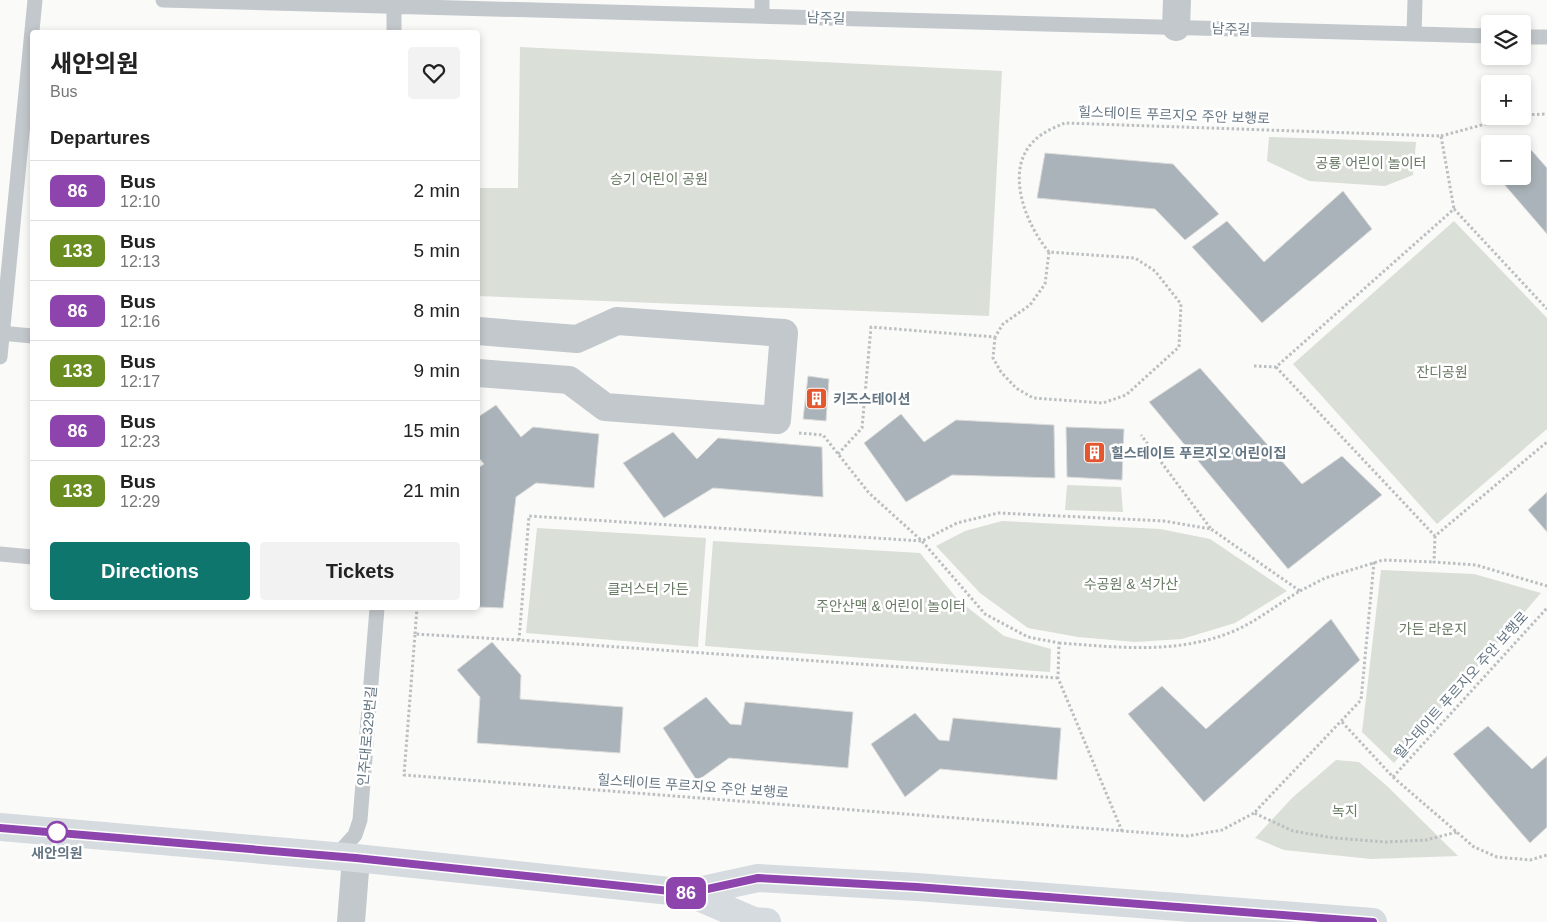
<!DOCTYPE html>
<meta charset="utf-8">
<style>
:root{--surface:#fff;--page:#f2f2f2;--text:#222;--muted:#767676;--line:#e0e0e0;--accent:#0f766e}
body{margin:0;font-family:Arial,"Noto Sans KR",sans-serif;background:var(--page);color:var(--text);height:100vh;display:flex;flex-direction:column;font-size:19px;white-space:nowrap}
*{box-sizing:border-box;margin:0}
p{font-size:16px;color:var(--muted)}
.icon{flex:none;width:28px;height:28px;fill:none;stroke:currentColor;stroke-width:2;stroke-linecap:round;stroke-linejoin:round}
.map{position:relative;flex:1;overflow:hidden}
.panel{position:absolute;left:30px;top:30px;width:450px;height:580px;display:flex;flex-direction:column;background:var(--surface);border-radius:5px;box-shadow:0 2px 8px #0003}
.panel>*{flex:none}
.badge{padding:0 10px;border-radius:8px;font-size:18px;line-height:32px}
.fabs{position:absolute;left:1481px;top:15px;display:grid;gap:10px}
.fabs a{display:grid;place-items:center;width:50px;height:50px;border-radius:5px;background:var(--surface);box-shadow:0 2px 8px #0003;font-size:25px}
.map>.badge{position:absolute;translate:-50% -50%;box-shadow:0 0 0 2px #fff}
h2{padding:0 20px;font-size:19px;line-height:45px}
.round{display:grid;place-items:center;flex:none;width:52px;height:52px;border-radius:5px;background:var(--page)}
.summary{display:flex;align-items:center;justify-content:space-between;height:85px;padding:0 20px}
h1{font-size:24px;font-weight:700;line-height:38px}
.cta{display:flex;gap:10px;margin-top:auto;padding:10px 20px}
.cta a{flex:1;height:58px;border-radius:5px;background:var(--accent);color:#fff;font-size:20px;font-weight:700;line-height:58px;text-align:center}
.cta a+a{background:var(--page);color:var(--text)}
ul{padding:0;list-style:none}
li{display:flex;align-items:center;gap:15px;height:60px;padding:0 20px;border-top:1px solid var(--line)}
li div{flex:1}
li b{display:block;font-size:19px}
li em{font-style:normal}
li .badge{min-width:55px;font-weight:700;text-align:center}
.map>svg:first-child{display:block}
.green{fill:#dadfd7}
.building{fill:#aab3b9;stroke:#dcdcda}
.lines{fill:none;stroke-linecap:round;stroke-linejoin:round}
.path{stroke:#bbbfc2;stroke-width:3;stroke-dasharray:2.5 2.5;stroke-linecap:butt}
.service{stroke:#c3c8cc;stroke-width:15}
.minor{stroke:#c3c8cc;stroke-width:28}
.secondary{stroke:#d6dbdf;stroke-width:28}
.line-casing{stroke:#fff;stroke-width:11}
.line{stroke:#8e44ad;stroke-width:8}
.stop-dot{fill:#fff;stroke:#8e44ad;stroke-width:2.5}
.labels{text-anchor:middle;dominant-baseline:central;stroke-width:5;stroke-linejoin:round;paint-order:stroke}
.street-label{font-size:14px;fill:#657683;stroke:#fff}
.park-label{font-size:14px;fill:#687a64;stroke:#fff}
.poi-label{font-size:14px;font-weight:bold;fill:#657683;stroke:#fff;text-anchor:start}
.stop-label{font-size:14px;font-weight:bold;fill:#657683;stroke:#fff}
</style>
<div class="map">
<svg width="1547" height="922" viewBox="0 0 1547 922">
<rect width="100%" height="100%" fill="#fafaf8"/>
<path class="green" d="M520,47L1002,71L989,316L478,296V188H518Z
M1269,137L1416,142L1413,175L1385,186L1309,181L1267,161Z
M1454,221L1547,318V429L1437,524L1293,364Z
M1067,485L1121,487L1123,512L1065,510Z
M1002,521L1160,529L1210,539L1287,591L1235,623L1182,639L1135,642L1078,637L1028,628L980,593L936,546L965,531Z
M537,528L706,538L698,647L526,633Z
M713,541L920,553L958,600L1004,636L1051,649L1050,672L705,646Z
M1381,570L1474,574L1541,593L1394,763L1362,732Z
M1336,760L1359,762L1387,786L1458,856L1371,859L1284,850L1255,838L1292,798Z"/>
<path class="building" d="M1526,144L1547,168V234L1497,176H1522V146Z
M1045,153L1173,164L1219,214L1185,240L1155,209L1037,198Z
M1343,191L1372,229L1262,323L1192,247L1227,221L1264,262Z
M1200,368L1302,484L1342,456L1382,495L1288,569L1149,402Z
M808,376L829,379L826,421L803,419Z
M496,405L521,437L533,427L599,434L594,488L536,483L516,497L503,608L478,607V468L484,464L478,457V417Z
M901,414L924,442L956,420L1054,425L1055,478L952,475L906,502L864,443Z
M1066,427L1124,429L1122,480L1067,477Z
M673,432L697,459L718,438L822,447L823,497L713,488L664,518L623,463Z
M1547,492V532L1528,510Z
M1331,619L1360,660L1204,802L1128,714L1162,686L1206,729Z
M492,642L521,675L520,699L623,707L620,753L477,743L480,697L457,670Z
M706,697L730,724L741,725L745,702L853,712L848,768L729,758L697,781L663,728Z
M915,713L939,740L949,741L953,718L1061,728L1057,780L940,769L905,797L871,744Z
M1488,726L1532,769L1547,756V827L1530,843L1453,754Z"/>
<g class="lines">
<path class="path" d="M1522,115L1547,114
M1441,136L1515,116
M1049,252C1026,225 1003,169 1035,140C1043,132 1055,127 1065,123L1441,136L1454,209
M1254,366L1276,367L1454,209L1547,309
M1276,367L1435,536L1547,442
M799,433L823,435L869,493L922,541L985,614L1028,637L1059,643L1058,678L1122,831
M838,454L862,428L871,327L995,337L1003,324L1030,305L1045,284L1049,252L1135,258L1155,271L1181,304L1179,347L1126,395L1103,403L1033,398L1016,388L1001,372L993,358L995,337
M1435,536L1434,562L1476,565L1547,586
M1374,562L1361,700L1254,813L1293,831L1334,838L1386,842L1426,840L1457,832
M1300,591L1325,578L1383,560L1434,562
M415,634L417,608
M519,640L415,634L404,775L1188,836L1222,830L1254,813
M1059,643C1118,647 1177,655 1234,631C1257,621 1278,604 1300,591L1211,529
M1058,678L519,640L529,516L922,541L957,523L998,513L1164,521L1211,529L1141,435
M1342,722L1393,777L1474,847L1497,857L1530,860L1547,855
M1393,777L1547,608"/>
<path class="service" d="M163,0L1490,36
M394,0V32
M762,16V0
M1414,34L1415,0
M1522,37H1547
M0,333L32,336
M0,357L35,0
M0,554L32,557
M335,857L355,835L360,820L377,608"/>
<path class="minor" d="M1176,27L1177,0
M478,331L577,339L617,321L784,333L777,420L605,407L569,380L478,373
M351,922L356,858"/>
<path class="secondary" d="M0,827L356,858L689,893L754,921L767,922
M689,893L758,878L917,887L1373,922"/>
</g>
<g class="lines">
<defs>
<path id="line" d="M0,828L356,858L689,893L758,878L917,887L1373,922"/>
</defs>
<use href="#line" class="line-casing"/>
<use href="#line" class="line"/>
</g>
<defs>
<symbol id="building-square" viewBox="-11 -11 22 22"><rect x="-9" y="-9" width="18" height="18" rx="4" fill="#e4572e" stroke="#fff"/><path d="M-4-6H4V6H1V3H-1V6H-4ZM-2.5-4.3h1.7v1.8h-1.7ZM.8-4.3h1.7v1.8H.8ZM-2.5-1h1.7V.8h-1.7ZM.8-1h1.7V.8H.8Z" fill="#fff"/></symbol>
</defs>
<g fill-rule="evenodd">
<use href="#building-square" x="804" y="386" width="25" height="25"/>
<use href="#building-square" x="1082" y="440" width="25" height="25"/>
</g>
<circle class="stop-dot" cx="57" cy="832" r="10"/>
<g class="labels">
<g class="street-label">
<text transform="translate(826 18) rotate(2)">남주길</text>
<text transform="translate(1231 29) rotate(2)">남주길</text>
<text transform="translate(1174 115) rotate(2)">힐스테이트 푸르지오 주안 보행로</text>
<text transform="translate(1461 685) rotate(-48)">힐스테이트 푸르지오 주안 보행로</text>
<text transform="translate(367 736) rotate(-85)">인주대로329번길</text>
<text transform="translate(693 786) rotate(4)">힐스테이트 푸르지오 주안 보행로</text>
</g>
<g class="park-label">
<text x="1371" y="163">공룡 어린이 놀이터</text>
<text x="659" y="179">승기 어린이 공원</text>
<text x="1442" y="372">잔디공원</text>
<text x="1131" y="584">수공원 &amp; 석가산</text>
<text x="648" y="589">클러스터 가든</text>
<text x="891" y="606">주안산맥 &amp; 어린이 놀이터</text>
<text x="1433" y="629">가든 라운지</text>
<text x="1345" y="811">녹지</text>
</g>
<g class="poi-label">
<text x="833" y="399">키즈스테이션</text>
<text x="1111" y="453">힐스테이트 푸르지오 어린이집</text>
</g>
<g class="stop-label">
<text x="57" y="853">새안의원</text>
</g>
</g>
</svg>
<div class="fabs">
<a><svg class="icon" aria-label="layers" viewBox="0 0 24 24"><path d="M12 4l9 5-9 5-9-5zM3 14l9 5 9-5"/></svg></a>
<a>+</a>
<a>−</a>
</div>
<b class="badge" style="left:686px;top:893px;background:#8e44ad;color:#fff">86</b>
<section class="panel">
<div class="summary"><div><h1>새안의원</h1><p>Bus</p></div><a class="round"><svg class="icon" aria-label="heart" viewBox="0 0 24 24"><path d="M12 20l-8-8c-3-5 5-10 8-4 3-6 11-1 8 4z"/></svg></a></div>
<h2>Departures</h2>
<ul>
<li><span class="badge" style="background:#8e44ad;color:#fff">86</span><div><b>Bus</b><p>12:10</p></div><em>2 min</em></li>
<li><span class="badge" style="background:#6b8e23;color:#fff">133</span><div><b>Bus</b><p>12:13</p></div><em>5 min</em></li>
<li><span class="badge" style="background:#8e44ad;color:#fff">86</span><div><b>Bus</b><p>12:16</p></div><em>8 min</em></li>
<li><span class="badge" style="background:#6b8e23;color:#fff">133</span><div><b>Bus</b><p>12:17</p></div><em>9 min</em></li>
<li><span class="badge" style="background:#8e44ad;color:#fff">86</span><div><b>Bus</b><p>12:23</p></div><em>15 min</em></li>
<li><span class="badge" style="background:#6b8e23;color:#fff">133</span><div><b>Bus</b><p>12:29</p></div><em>21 min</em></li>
</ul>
<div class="cta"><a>Directions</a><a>Tickets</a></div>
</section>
</div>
